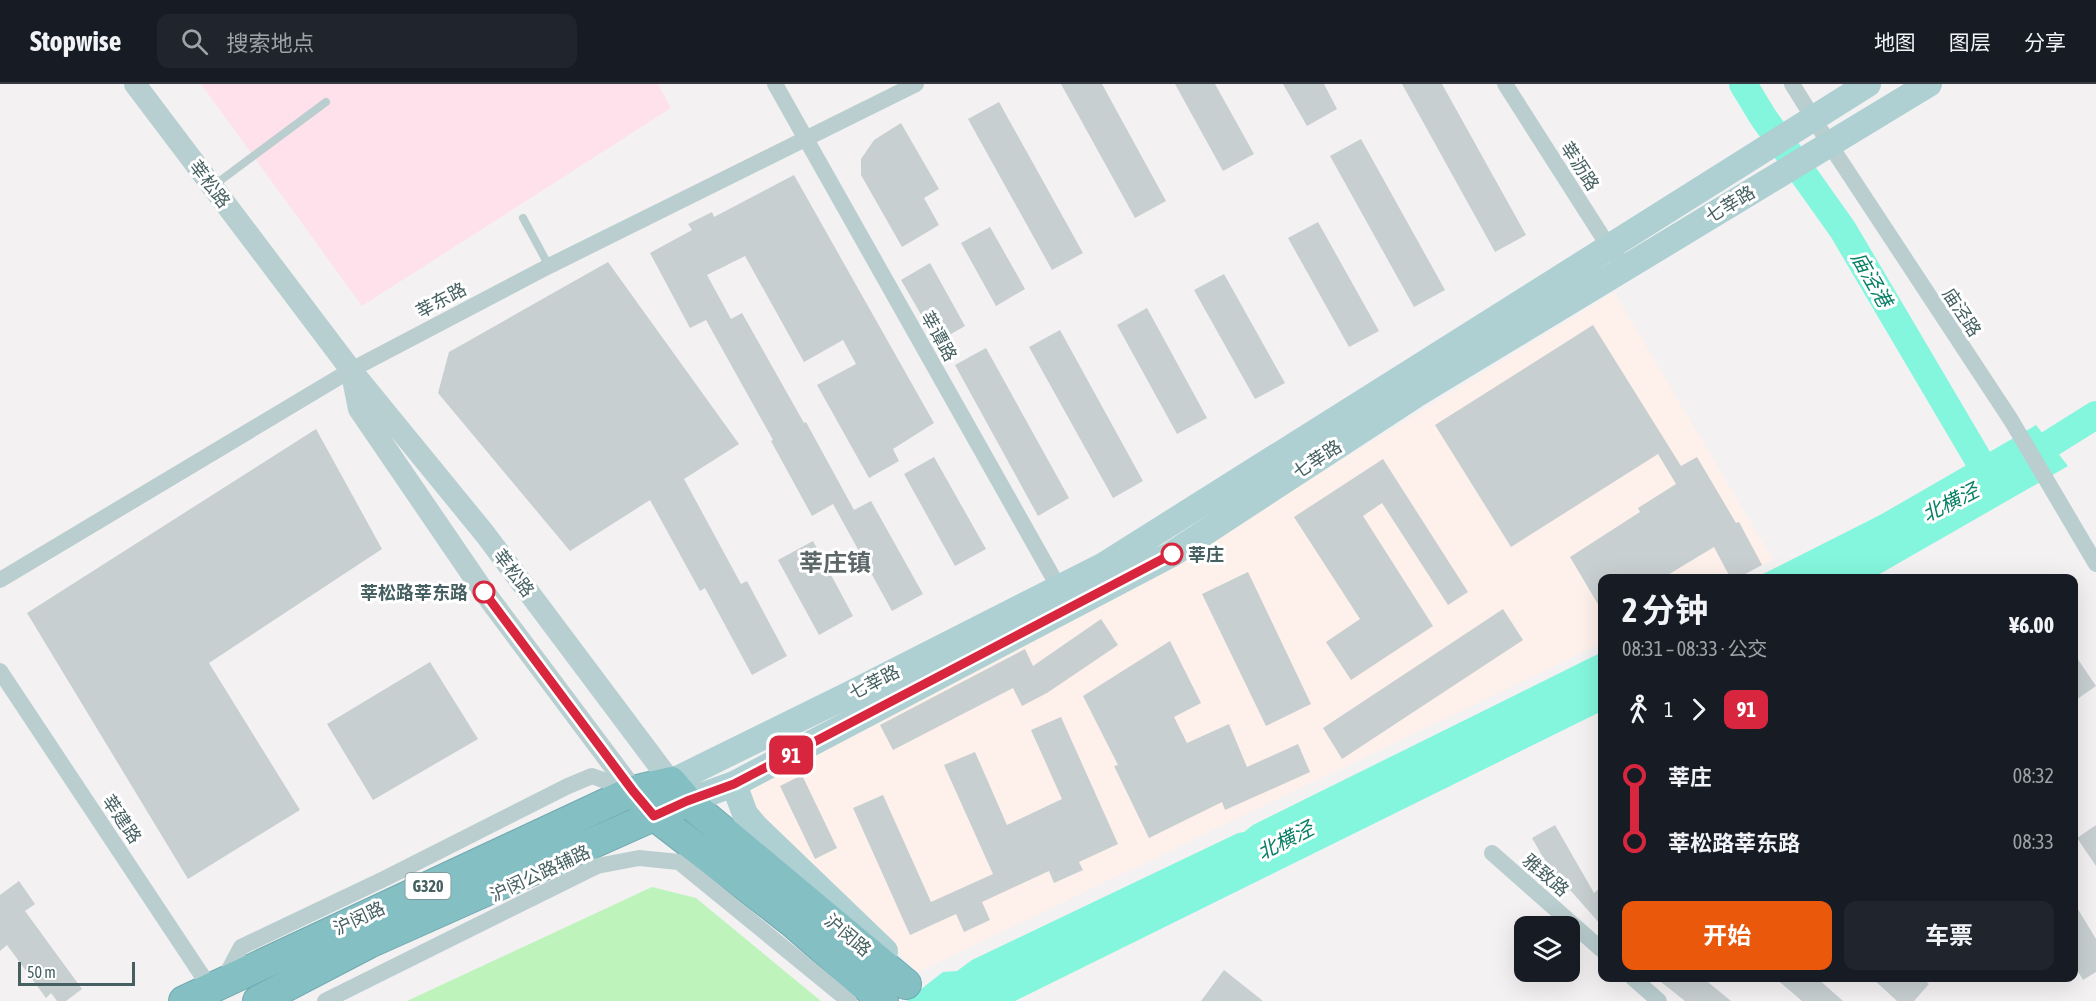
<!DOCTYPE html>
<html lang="zh">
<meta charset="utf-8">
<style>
:root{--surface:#171b24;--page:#20242c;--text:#f1f3f6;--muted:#9ea1a6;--line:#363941;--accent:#ea580c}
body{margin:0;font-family:"Asap Condensed","Noto Sans SC",sans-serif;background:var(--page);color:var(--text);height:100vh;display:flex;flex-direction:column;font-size:22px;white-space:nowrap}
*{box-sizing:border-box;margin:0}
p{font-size:20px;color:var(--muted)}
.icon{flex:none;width:33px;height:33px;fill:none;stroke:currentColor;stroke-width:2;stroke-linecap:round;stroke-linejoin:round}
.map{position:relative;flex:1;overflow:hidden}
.panel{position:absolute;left:1598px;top:490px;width:480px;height:408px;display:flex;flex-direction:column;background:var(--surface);border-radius:12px;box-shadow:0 6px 24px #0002}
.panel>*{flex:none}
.badge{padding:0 12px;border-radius:9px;font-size:21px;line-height:39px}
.controls{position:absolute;left:1514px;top:832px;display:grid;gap:12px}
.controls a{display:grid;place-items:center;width:66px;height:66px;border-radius:12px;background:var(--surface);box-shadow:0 6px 24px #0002;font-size:30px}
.scale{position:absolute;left:18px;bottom:15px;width:117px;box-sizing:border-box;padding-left:6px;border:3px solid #466061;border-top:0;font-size:16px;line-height:21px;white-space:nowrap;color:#466061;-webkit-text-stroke:4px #fff;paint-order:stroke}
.map>.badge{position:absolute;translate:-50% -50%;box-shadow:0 0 0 3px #fff}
.legs{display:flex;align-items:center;gap:9px;height:66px;padding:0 24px;font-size:20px}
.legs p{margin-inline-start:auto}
.head{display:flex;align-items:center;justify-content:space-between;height:102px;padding:0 24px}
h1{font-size:33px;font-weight:700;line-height:45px}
.button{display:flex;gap:12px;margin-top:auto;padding:12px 24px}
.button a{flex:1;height:69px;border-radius:12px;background:var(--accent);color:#fff;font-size:24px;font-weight:700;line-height:69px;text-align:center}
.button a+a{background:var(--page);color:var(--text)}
ul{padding:0 24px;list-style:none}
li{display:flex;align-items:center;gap:21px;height:66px;font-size:22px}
li i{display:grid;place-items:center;width:9px;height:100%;margin:0 8px;background:currentColor}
li i::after{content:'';width:15px;height:15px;margin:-8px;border:4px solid;border-radius:50%;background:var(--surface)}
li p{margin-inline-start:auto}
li:first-child i{background:linear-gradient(#0000 50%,currentColor 0)}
li:last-child i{background:linear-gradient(currentColor 50%,#0000 0)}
header{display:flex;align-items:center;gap:36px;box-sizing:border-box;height:84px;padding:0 30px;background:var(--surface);border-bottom:2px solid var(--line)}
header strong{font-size:28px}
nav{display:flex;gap:33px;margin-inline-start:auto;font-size:21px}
.search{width:420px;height:54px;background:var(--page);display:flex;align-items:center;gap:15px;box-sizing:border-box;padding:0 21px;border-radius:12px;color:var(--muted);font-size:22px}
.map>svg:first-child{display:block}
.commercial{fill:#fef0ea}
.medical{fill:#fee1eb}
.green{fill:#bef4bc}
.water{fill:#84f6dd}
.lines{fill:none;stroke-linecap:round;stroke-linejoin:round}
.river{stroke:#84f6dd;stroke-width:28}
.building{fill:#c7cfd1}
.highway-casing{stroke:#6faab0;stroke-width:32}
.lane{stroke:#bacecf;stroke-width:8}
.street{stroke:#bacecf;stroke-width:16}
.secondary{stroke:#b8cfd1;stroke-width:22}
.primary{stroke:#aed0d2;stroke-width:26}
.highway{stroke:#84bfc4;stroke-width:30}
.line-1-casing{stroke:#fff;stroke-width:14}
.line-1{stroke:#d7263d;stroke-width:9}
.stop-1-dot{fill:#fff;stroke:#d7263d;stroke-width:3}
.labels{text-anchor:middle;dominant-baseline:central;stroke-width:6;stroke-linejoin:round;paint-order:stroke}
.shield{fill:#fff;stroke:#7e9090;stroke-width:1.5}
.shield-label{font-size:16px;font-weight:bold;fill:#466061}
.street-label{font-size:18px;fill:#466061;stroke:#fff}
.stop-label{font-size:18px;font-weight:bold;fill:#466061;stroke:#fff;text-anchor:start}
.water-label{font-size:20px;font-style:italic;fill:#067f64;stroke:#fff}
.district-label{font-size:24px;font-weight:bold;fill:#5c6667;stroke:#fff}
</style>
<header>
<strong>Stopwise</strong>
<div class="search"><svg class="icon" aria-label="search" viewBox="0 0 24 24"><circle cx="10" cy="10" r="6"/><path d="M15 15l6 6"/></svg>搜索地点</div>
<nav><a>地图</a><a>图层</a><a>分享</a></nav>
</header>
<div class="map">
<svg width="2096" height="917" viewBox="0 0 2096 917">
<rect width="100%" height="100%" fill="#f4f1f2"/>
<path class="commercial" d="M1614,208L1773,476L1734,495H1602V559L918,888L750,721L747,702L1172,481Z"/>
<path class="medical" d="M201,0H658L671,24L362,222Z"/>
<path class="green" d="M652,803L696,814L821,917H407Z"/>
<path class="water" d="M2036,341L2068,382L1871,495H1753L1880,431Z
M1602,568V627L1015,917H906L943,888L957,887L972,876L1238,749L1244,748L1253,741Z"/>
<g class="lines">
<path class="river" d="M1743,0L1763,33L1843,146L1991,397
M2019,379L2096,331"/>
</g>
<path class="building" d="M1061,0H1102L1166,117L1135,134Z
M1175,0H1215L1254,70L1223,87Z
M1283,0H1324L1337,25L1307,42Z
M1402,0H1442L1526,151L1495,168Z
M999,18L1083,169L1052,186L968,35Z
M901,39L939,105L924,114L939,141L902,163L861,91V75L874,56Z
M1361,55L1445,206L1414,223L1330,72Z
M794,91L934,339L893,365L899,377L869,394L817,301L856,280L843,256L804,278L745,172L707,191L731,235L742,229L804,339L806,338L854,426L871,417L923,510L892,527L833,420L812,432L771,357L773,356L706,236L690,244L650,169L692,146L688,140L712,128L714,133Z
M1318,138L1379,247L1349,263L1288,154Z
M990,143L1025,205L996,222L961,159Z
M608,178L739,360L684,395L741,500L747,497L787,572L752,591L705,504L700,507L650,416L570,467L438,309L449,268Z
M930,179L965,242L937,258L901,196Z
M1224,190L1285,299L1255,315L1194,206Z
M1147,224L1207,334L1177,350L1117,241Z
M1593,241L1681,382L1697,373L1736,439L1739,438L1762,481L1736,495H1731L1714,463L1661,495H1602V527L1570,473L1640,428L1638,424L1676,400L1658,370L1511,463L1435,341Z
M1060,246L1143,397L1113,414L1029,263Z
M986,264L1069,414L1038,432L955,281Z
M316,345L382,465L209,579L300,726L188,795L27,529Z
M934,373L986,465L955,482L904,390Z
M1383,375L1468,508L1448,521L1382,419L1363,432L1433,542L1351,596L1326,558L1360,535L1294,433Z
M813,457L853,532L819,551L778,476Z
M1248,488L1311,620L1266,642L1202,510Z
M1503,525L1523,556L1342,675L1323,644Z
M1101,535L1118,561L1047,609L1022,622L1013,604L893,666L880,641L1025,565L1033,582Z
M1170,557L1201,619L1174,633L1187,659L1229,640L1247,683L1298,660L1310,688L1225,726L1222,718L1149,754L1114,682L1118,681L1083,612Z
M2073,568L2096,602L2073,618Z
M430,578L478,655L373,716L327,640Z
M1061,633L1118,760L1079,778L1083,786L1054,799L1049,787L982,818L990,836L964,848L956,830L910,851L853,724L883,711L931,818L993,790L944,681L975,668L1007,741L1062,715L1031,646Z
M802,691L837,764L815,775L780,702Z
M1555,741L1594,809L1602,802V842L1570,806L1564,810L1532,754Z
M2096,741V782L2077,754Z
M19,797L35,820L25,827L82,905L66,917H57L51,909L46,914L7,861L0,867V811Z
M2073,817L2096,855V888L2083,896L2073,879Z
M1224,886L1263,917H1201Z
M1656,894H1703L1731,917H1685Z
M1775,894H1817L1843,917H1802Z
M1872,894H1922L1929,900L1914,917H1897Z"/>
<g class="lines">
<defs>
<path id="highway" d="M643,718L655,732L791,837L883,917
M184,917L633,707L671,698L687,717L906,900
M258,917L369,859L687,717"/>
</defs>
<use href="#highway" class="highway-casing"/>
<path class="lane" d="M213,102L326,18
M523,134L549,182"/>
<path class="street" d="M775,0L1063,511
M1505,0L1609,163L1625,184
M1792,0L1830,61L2011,336L2096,480
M0,496L351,286L549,182L916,0
M0,587L211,905
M1492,769L1602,866
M1633,894L1659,917
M223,897L241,863L386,794L568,702L592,692L633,707
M325,917L597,782L639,774L679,778L849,917"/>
<path class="secondary" d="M135,0L351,286L485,450L671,698
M352,290L359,325L484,508L633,707"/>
<path class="primary" d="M671,698L850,610L1104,481L1868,0
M734,700L745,730L755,742L885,867
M687,717L734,700L1172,470L1414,312L1929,0"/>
<use href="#highway" class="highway"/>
</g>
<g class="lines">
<defs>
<path id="line-1" d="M484,508L633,707L654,732L687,717L734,700L1172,470"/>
</defs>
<use href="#line-1" class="line-1-casing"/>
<use href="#line-1" class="line-1"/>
</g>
<g class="stop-1-dot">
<circle cx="1172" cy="470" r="10"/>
<circle cx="484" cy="508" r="10"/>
</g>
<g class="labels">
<rect class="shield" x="405.5" y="789" width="45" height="26" rx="4.5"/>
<g class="shield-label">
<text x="428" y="802">G320</text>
</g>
<g class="street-label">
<text transform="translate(1580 82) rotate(57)">莘沥路</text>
<text transform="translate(210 100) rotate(53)">莘松路</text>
<text transform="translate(1730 120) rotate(-31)">七莘路</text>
<text transform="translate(441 216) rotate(-28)">莘东路</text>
<text transform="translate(1962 228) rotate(57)">庙泾路</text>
<text transform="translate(939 252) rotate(61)">莘谭路</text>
<text transform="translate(1317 375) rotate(-33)">七莘路</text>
<text transform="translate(514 489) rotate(53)">莘松路</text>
<text transform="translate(874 598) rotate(-27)">七莘路</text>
<text transform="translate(122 735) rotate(56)">莘建路</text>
<text transform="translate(540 789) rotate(-25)">沪闵公路辅路</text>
<text transform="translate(1546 791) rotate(41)">雅致路</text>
<text transform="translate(359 834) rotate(-25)">沪闵路</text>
<text transform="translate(848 851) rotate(40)">沪闵路</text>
</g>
<g class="stop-label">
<text x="1188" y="470">莘庄</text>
<text x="468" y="508" text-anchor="end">莘松路莘东路</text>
</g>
<g class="water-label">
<text transform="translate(1872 195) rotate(60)">庙泾港</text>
<text transform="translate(1950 418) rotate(-27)">北横泾</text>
<text transform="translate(1285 756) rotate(-27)">北横泾</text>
</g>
<g class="district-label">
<text x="835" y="478">莘庄镇</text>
</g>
</g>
</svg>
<div class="controls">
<a><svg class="icon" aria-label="layers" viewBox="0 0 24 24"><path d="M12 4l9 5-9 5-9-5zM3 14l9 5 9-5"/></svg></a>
</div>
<div class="scale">50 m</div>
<b class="badge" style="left:791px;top:671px;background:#d7263d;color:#fff">91</b>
<section class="panel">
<div class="head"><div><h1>2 分钟</h1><p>08:31 – 08:33 · 公交</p></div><b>¥6.00</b></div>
<div class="legs"><svg class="icon" aria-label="walk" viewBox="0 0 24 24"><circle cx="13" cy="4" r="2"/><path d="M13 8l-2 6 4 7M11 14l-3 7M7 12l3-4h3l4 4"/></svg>1<svg class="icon" aria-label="forward" viewBox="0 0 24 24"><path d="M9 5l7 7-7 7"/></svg><b class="badge" style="background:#d7263d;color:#fff">91</b></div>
<ul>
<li><i style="color:#d7263d"></i><b>莘庄</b><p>08:32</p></li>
<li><i style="color:#d7263d"></i><b>莘松路莘东路</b><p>08:33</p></li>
</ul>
<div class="button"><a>开始</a><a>车票</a></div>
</section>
</div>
